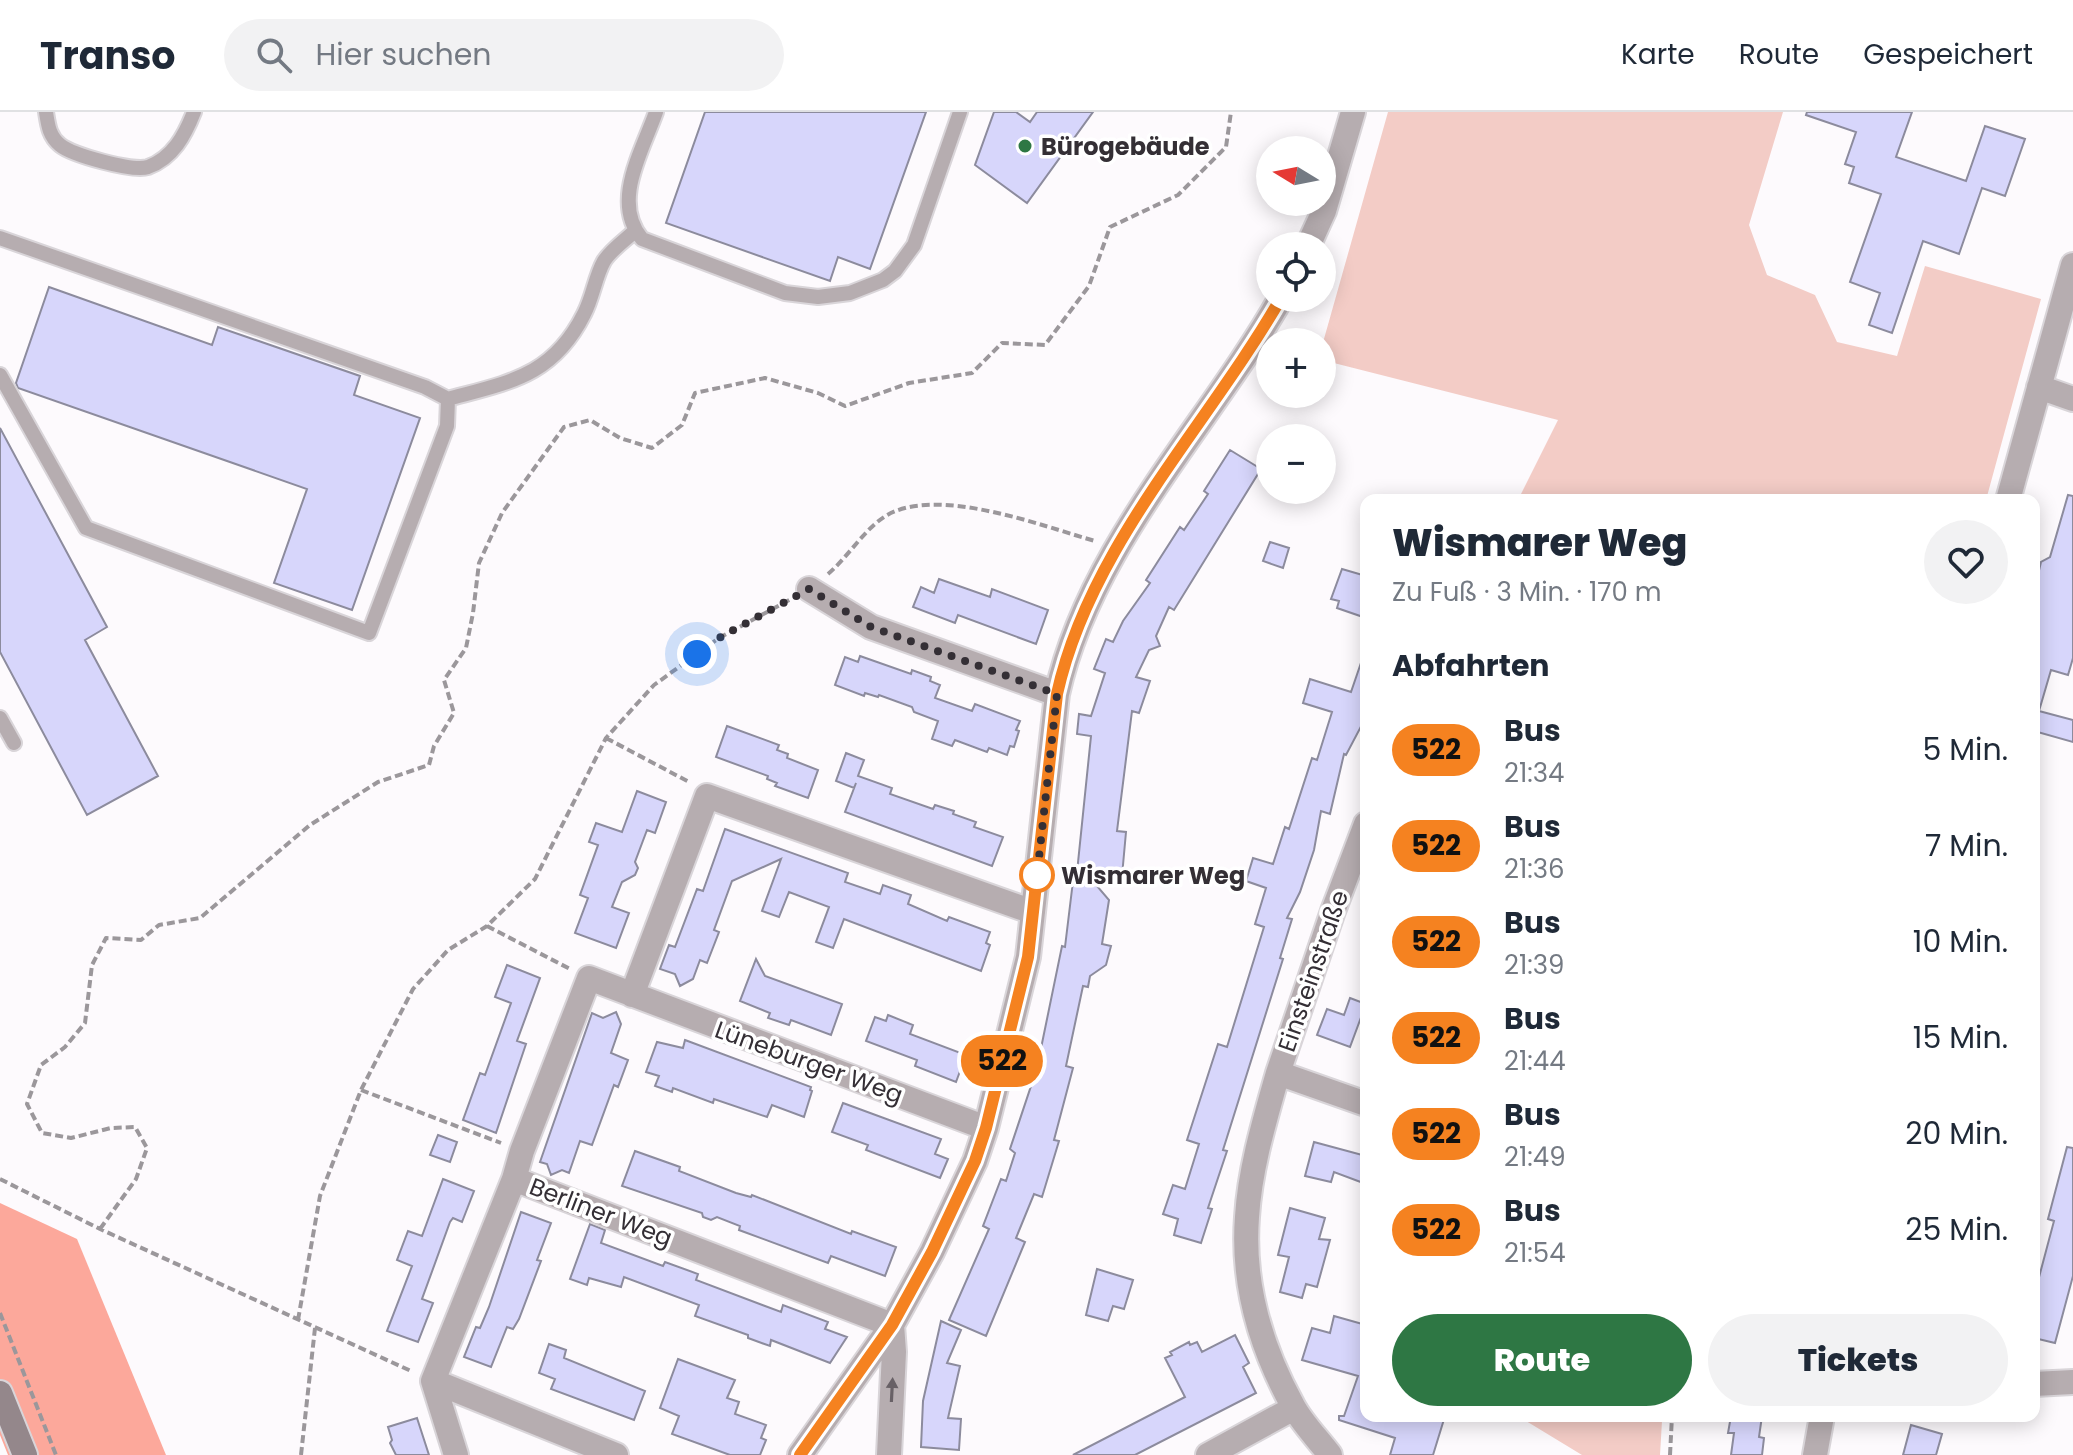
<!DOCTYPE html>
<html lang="de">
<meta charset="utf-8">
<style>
:root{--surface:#fff;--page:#f2f2f3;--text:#1f2937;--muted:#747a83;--line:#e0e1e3;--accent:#2e7744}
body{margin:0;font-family:Poppins,sans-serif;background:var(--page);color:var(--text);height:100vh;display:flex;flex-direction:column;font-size:30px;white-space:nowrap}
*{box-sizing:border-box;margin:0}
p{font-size:26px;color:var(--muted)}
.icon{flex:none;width:44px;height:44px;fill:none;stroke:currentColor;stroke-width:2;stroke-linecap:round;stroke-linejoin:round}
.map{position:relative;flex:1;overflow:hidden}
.drawer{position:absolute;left:1360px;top:382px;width:680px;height:928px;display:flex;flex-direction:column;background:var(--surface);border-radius:16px;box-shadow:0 4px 20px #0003}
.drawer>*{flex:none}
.badge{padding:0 16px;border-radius:26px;font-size:28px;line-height:52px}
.needle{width:52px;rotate:280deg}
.fabs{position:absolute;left:1256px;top:24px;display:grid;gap:16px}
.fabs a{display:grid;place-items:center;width:80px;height:80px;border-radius:50%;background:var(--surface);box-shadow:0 4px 20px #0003;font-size:40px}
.you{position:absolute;width:40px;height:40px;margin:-20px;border:6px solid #fff;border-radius:50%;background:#1a73e8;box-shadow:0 0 0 12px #1a73e833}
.map>.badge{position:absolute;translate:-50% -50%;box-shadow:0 0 0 4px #fff}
h2{padding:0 32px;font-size:30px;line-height:72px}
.round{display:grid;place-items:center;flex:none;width:84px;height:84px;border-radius:42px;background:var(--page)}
.head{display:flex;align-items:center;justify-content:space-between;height:136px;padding:0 32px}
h1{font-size:38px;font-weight:800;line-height:60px}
.primary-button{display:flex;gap:16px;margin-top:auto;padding:16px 32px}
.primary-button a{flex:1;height:92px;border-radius:48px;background:var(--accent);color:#fff;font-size:32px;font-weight:800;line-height:92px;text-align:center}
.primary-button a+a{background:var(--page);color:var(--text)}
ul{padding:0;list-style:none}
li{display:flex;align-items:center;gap:24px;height:96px;padding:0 32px}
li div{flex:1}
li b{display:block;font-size:30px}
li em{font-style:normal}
li .badge{min-width:88px;font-weight:700;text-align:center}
header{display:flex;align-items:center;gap:48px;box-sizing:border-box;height:112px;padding:0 40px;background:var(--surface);border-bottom:2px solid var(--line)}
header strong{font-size:38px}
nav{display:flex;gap:44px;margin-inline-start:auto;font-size:28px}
.search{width:560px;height:72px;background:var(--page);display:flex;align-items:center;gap:20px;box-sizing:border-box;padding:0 28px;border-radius:44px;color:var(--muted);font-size:30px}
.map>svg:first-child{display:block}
.green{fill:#f3ccc6}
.forest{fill:#fca89b}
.building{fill:#d7d6fb;stroke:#8c8b9d;stroke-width:2}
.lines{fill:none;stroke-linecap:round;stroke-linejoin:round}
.lane-casing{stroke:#d9d5d9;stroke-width:18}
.street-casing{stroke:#d9d5d9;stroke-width:28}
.secondary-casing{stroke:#d9d5d9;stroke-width:28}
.path{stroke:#9b979b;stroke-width:4;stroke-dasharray:8 4;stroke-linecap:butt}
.lane{stroke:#b6adb0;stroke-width:14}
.street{stroke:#b6adb0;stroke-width:24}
.secondary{stroke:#94878b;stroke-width:24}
.oneway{fill:#686166}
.line-casing{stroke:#fff;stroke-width:18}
.line{stroke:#f58220;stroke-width:12}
.walk{stroke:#342f35;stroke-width:8;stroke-dasharray:0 14.4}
.poi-dot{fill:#2e7744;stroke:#fff;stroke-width:3}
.stop-dot{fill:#fff;stroke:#f58220;stroke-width:4}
.labels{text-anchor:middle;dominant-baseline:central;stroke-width:7;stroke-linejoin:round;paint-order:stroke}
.poi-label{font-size:24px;font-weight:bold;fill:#342f35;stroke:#fff;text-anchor:start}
.stop-label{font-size:24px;font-weight:bold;fill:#342f35;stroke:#fff;text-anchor:start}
.street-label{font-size:24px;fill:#342f35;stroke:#fff}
</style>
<header>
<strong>Transo</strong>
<div class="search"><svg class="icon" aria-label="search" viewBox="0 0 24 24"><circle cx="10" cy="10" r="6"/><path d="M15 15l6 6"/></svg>Hier suchen</div>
<nav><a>Karte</a><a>Route</a><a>Gespeichert</a></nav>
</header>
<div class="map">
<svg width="2073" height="1343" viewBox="0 0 2073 1343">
<rect width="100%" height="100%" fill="#fdfafd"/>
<path class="green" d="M1388,0H1783L1749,113L1767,163L1815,183L1837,230L1897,244L1925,154L2041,187L1986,388H1518L1558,308L1322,248V234Z
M1518,1304H1649L1662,1309L1660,1343H1582Z"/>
<path class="forest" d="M0,1091L77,1127L166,1343H8L0,1323Z"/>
<path class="building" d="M705,0H926L870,157L838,145L830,169L666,111Z
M994,0H1016L1030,10L1037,0H1093L1027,91L975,53Z
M1807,0H1912L1896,45L1966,69L1985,14L2025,27L2005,84L1982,76L1959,142L1923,129L1892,221L1869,213L1880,181L1850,170L1881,82L1849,71L1854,55L1845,52L1856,20L1806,3Z
M49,175L212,233L218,215L360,264L354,283L420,306L352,498L274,471L307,377L18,276L16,271Z
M0,316L107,515L85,528L158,664L87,703L0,540Z
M1230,338L1261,357L1174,498L1169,495L1156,524L1160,534L1149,538L1136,565L1150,569L1139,601L1132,599L1117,719L1126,720L1122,764L1085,760L1109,788L1102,832L1111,834L1106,853L1090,864L1088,875L1083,874L1066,954L1073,956L1054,1028L1059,1029L1042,1085L1034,1082L1016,1126L1025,1130L986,1224L949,1208L989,1117L983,1114L1001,1067L1006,1069L1015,1041L1010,1037L1036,959L1027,943L1039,946L1062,834L1065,835L1073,769L1076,770L1091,624L1077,622L1079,602L1091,604L1105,561L1094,557L1106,527L1113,530L1123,509L1150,471L1146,468L1180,415L1184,418L1208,382L1204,379Z
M2068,383L2073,384V546L2068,563L2051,558L2039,599L2073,608V630L2034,619V466L2037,467L2041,450L2050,445Z
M1270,430L1289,436L1283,456L1263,449Z
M1342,457L1366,464V506L1337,496L1339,489L1331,487Z
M939,467L990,485L992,477L1048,498L1036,532L958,503L955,511L913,495L921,475L934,481Z
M860,544L911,562L912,558L931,565L930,569L940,573L935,586L972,599L975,592L1020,609L1016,618L1019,619L1014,635L1010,634L1007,643L989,636L987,640L955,628L952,634L932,627L938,609L914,600L912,595L879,583L878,585L865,581L864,584L835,573L845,545L858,550Z
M1363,545H1366V605L1346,643L1344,642L1330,702L1321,699L1314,738L1300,780L1287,806L1292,807L1280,846L1283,847L1223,1038L1227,1039L1208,1096L1212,1097L1201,1131L1174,1123L1178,1107L1163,1102L1173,1073L1185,1077L1199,1032L1187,1028L1218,932L1227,935L1264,815L1255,812L1266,776L1246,769L1253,746L1273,752L1285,715L1289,717L1312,646L1317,648L1332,600L1303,591L1310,567L1351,580Z
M727,614L779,633L777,638L788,642L787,646L818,658L808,686L775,674L777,671L767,667L768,664L716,645Z
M846,641L864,648L858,664L892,676L890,682L933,697L935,693L954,699L953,702L976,710L974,715L1003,725L992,754L845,700L856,671L854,676L836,669Z
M637,679L666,690L655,721L647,718L635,750L638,756L635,763L622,770L612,795L629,801L616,836L575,821L588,786L580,783L598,733L589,730L596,711L622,720Z
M725,717L848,761L845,770L880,782L883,773L911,783L908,792L947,809L949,805L990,820L986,831L990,833L981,859L844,807L833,836L816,830L829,795L789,780L779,805L762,799L781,747L732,769L714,818L719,820L707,851L700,848L693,867L680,874L675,862L660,857L669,833L675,835L697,777L703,779Z
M756,847L765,864L842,892L831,923L791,908L789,913L768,906L770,901L740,889Z
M507,853L540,866L517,929L526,932L496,1021L463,1008L480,961L485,963L511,891L495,885Z
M1350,886L1366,892L1350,935L1317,923L1327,897L1344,903Z
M616,900L621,912L611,941L628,948L618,975L614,973L592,1033L580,1029L569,1061L562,1058L551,1063L547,1052L540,1050L592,901L603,906Z
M888,903L913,913L910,922L966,943L956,970L915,954L917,948L866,929L875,905L886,909Z
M685,928L811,975L810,978L812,979L804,1005L772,993L767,1005L714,987L713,991L673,976L672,980L655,974L659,964L646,960L657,930L683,936Z
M843,991L941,1027L935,1042L948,1047L940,1066L866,1038L868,1033L832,1020Z
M438,1023L457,1030L450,1050L430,1043Z
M1314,1030L1366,1044V1072L1334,1060L1331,1070L1305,1064Z
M2067,1035L2073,1036V1164L2055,1231L2034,1226V1184L2054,1109L2048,1107Z
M635,1039L680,1055L679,1059L736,1081L751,1085L752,1083L851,1122L852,1119L896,1135L885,1164L831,1144L828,1151L739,1118L740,1114L717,1105L711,1108L703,1105L702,1101L622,1074Z
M443,1067L474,1079L462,1110L453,1106L450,1110L422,1187L433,1191L418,1230L387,1219L412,1154L397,1148L408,1119L422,1124Z
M1290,1096L1325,1106L1319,1127L1330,1128L1317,1175L1306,1172L1302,1186L1280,1180L1289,1145L1278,1143Z
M521,1100L551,1111L537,1148L541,1149L519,1207L513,1217L507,1215L491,1255L464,1245L476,1215L480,1216L489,1195Z
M590,1112L605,1118L601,1131L663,1154L665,1150L698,1162L696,1168L781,1200L783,1193L828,1210L825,1217L847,1225L830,1251L771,1228L770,1234L748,1226V1223L695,1204L699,1193L624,1165L621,1175L589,1166L587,1173L570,1167Z
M1097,1157L1133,1168L1124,1197L1113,1194L1108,1209L1086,1203Z
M1334,1204L1366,1213V1304H1445L1433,1343H1390L1395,1326L1339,1308V1304H1344L1358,1264L1302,1248L1312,1216L1330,1221Z
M941,1209L961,1218L947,1251L960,1254L948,1306L961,1307L959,1338L921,1335L923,1289Z
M1235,1223L1249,1251L1243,1255L1256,1281L1135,1343H1073L1185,1285L1165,1246L1172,1243L1170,1240L1189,1230L1190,1233L1197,1230L1202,1240Z
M549,1232L566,1238L564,1246L645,1279L634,1308L551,1277L555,1267L539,1261Z
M678,1247L735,1268L727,1286L739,1290L735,1302L766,1313L761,1326L766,1328L760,1343H730L672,1322L679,1304L660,1296Z
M1731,1304H1762L1759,1325L1764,1326L1762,1343H1731L1734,1321H1728Z
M417,1306L429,1343H396L390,1331L392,1328L388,1315Z
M1911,1313L1942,1322L1936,1343H1903Z"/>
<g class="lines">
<defs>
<path id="lane" d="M46,0C48,13 49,24 60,33C72,43 133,60 148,55C173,46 185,23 194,0
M656,0C642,40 611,90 642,127L785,181L818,185L850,181L883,168L895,159L914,133L960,0
M0,126L425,275L448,287L447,314L369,521L86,416L0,263
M448,287C510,270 553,264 584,202C593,185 595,165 604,149C611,138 625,128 635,119
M0,606L14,631"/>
<path id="street" d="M1308,134L1324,99L1353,0
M2039,275L2073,287
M2008,388L2073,153
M809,477L871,515L1057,582
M632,883L707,684L1033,800
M1278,961L1333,799L1366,712
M514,1067L522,1039L589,866L986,1016
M433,1269L514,1067L892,1213L894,1240L889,1343
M433,1269L616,1343
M433,1269L456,1343
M2034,1272L2073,1270
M800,1343L892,1213L932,1140L975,1049L986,1016L1028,845L1057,582C1089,435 1208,314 1281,186
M1208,1343L1294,1296
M1330,1343C1318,1327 1302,1311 1293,1294C1261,1236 1242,1171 1247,1105C1250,1056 1265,1007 1278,961L1366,992
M1815,1343L1822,1304"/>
<path id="secondary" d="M0,1281L25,1343"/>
</defs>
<use href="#lane" class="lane-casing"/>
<use href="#street" class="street-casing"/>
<use href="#secondary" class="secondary-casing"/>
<path class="path" d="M828,462C848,445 863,419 884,405C934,372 1042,414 1095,429
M606,626L689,670
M487,814L570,857
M361,978L501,1031
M0,1067L100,1117L411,1259
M100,1117L136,1067L147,1036L135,1015L111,1016L71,1026L42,1021L27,992L41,953L65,935L85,911L92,853L106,826L141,828L159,813L200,806L310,713L378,670L429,653L434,634L454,601L444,568L466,536L473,501L479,451L502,401L564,315L590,308L620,326L652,336L682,313L695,281L765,266L818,281L845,294L909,271L972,261L1002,231L1045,233L1089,174L1110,115L1178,83L1226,35L1231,0
M0,1201L56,1343
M298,1208L320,1084L361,978L413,877L448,838L487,814L535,767L606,626L654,573L719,526L791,487
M301,1343L315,1216
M1670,1343L1672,1304"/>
<use href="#lane" class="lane"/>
<use href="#street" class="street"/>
<use href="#secondary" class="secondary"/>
</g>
<defs><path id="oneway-solid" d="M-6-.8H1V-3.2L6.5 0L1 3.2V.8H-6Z" transform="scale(2)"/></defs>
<use class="oneway" href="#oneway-solid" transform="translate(892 1278) rotate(-87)"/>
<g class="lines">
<defs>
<path id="line" d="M800,1343L892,1213L932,1140L975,1049L986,1016L1028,845L1057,582C1090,433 1207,315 1281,186"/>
</defs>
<use href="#line" class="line-casing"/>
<use href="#line" class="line"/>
<path class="walk" d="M697,542L719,526L809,477L871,515L1057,582L1036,773L1037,763"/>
</g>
<circle class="poi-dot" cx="1025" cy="34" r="8"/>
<circle class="stop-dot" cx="1037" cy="763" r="16"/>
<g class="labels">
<g class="poi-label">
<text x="1041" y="34">Bürogebäude</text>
</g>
<g class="stop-label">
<text x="1061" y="763">Wismarer Weg</text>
</g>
<g class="street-label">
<text transform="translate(1313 859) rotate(-71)">Einsteinstraße</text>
<text transform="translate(809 950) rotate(20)">Lüneburger Weg</text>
<text transform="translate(601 1100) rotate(21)">Berliner Weg</text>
</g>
</g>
</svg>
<div class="fabs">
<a><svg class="needle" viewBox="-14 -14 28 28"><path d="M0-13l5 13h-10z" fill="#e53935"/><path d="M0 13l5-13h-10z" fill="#747a83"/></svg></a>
<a><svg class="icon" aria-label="locate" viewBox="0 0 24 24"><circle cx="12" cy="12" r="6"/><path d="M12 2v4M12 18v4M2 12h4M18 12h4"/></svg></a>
<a>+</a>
<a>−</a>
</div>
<div class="you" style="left:697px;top:542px"></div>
<b class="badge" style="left:1002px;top:949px;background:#f58220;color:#111">522</b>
<section class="drawer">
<div class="head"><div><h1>Wismarer Weg</h1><p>Zu Fuß · 3 Min. · 170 m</p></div><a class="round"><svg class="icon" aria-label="heart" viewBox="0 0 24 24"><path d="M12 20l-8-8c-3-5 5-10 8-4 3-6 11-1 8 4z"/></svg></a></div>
<h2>Abfahrten</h2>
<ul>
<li><span class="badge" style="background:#f58220;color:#111">522</span><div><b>Bus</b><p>21:34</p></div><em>5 Min.</em></li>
<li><span class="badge" style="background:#f58220;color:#111">522</span><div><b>Bus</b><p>21:36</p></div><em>7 Min.</em></li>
<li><span class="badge" style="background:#f58220;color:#111">522</span><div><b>Bus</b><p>21:39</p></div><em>10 Min.</em></li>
<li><span class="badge" style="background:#f58220;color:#111">522</span><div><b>Bus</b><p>21:44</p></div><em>15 Min.</em></li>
<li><span class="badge" style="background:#f58220;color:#111">522</span><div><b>Bus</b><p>21:49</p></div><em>20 Min.</em></li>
<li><span class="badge" style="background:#f58220;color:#111">522</span><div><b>Bus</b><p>21:54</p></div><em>25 Min.</em></li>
</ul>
<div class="primary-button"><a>Route</a><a>Tickets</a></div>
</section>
</div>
